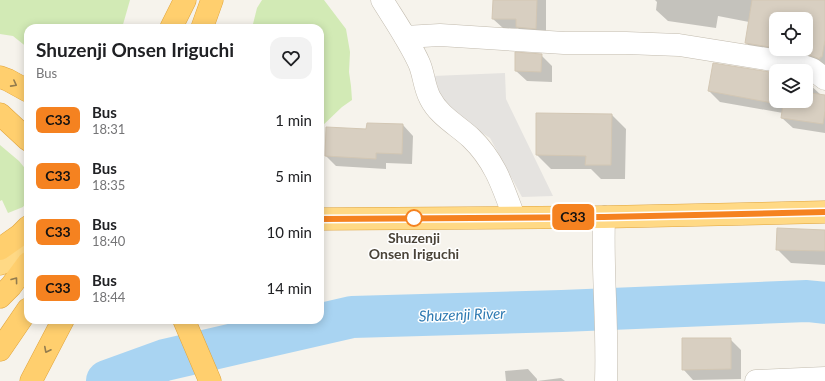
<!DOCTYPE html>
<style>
:root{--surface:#fff;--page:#f2f2f2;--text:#202124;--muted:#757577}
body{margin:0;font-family:Lato,sans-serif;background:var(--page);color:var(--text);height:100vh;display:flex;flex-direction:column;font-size:15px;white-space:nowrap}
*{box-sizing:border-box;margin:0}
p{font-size:13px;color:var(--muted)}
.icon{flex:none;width:22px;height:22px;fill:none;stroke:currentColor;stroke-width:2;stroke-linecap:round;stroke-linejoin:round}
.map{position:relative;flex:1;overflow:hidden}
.details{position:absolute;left:24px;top:24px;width:300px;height:300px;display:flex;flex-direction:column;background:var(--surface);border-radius:12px;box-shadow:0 2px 10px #0003}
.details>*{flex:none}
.badge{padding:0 8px;border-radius:6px;font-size:14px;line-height:26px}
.fabs{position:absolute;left:769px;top:12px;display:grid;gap:8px}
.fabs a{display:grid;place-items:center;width:44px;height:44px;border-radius:8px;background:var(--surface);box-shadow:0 2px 10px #0003;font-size:20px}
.map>.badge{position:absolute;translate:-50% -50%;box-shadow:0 0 0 2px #fff}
.round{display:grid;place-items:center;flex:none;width:42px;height:42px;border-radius:12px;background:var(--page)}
.head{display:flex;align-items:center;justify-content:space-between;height:68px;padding:0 12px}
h1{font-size:19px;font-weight:700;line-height:30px}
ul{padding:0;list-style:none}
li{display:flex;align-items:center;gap:12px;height:56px;padding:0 12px}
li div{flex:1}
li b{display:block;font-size:15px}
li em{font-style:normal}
li .badge{min-width:44px;font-weight:700;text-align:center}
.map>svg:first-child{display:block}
.green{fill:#d2eab5}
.parking{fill:#e5e3e0}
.shadow{fill:#0003}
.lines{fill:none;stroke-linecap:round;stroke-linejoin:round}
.river{stroke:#a9d4f2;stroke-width:42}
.building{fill:#d8cfc1;stroke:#d3c7b4}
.minor-casing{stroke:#c2bbae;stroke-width:23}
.trunk-casing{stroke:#e0a43c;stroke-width:23}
.motorway-casing{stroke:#e0a43c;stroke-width:23}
.minor{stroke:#fff;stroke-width:22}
.trunk{stroke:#ffd985;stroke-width:22}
.motorway{stroke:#ffcf6e;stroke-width:22}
.oneway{stroke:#937c4e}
.line-casing{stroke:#fff;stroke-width:9}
.line{stroke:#f58220;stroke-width:6}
.stop-dot{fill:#fff;stroke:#f58220;stroke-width:2}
.labels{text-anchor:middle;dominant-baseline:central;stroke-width:3;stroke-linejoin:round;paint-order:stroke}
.stop-label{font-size:14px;font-weight:bold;fill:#4b4439;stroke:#fff}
.water-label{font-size:15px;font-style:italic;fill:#2e7ab2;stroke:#fff}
</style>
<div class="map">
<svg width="825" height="381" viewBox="0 0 825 381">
<rect width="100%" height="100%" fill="#f6f3ec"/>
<path class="green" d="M0,0H130L122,28H28V48L13,36L0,34Z
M262,0H324L346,29L350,52L349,72L351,86L352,100L342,107L320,128V28H252L257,8Z
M0,145L19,161L28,172V200L23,207L8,213L2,200L0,201Z"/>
<path class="parking" d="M505,73L506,99L553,196L522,197L490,138L445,110L433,76Z"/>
<path class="shadow" d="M494,0H546V38L526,37L518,28H503L493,19Z
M655,0H815L825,2V67L816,64L804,52L805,49H806V19H776V49H780L779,58L758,54L746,43L749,22L718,16L716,28L668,21L656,10L657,2Z
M541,55L552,66V82L527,81L516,71Z
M776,74V101H806V81L822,96H825V133L793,128L782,118L783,113L720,102L709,91Z
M612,115L626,129L625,179H601L591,169H551L537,155Z
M403,125L413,136L412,164L386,163V169L336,166L326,156L367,130Z
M825,231V265L791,263L777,249Z
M730,339L741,350V379L693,380L683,369Z
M528,369L537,379V381L561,378L565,381H506L505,371Z"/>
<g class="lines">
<path class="river" d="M107,381L165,360L352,317L562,311L807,301L825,303"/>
</g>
<path class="building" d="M493,0H537L536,29L516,27V19H492Z
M752,0H825V40L822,57H820V59L802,52L783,49H806V19H776V48L745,43Z
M515,52L542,54L541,72L515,71Z
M713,63L776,73V101H806V80L813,86L811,93L825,95V111L823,124L781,118L783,105L708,91Z
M536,113L612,114L611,165H585L586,156L536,155Z
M367,123L403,124L402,154L376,153V159L325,156L326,127L366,129Z
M777,228L825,230V251L776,250Z
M682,338H731V369L682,370Z"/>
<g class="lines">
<defs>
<path id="minor" d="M382,0C395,21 409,41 419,63C424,74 424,87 430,98C439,116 457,125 471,138C495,161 503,187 514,217
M405,37L440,35L564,43H626L679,45L798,64L812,69L825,79
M604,217C602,272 608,326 606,381
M756,381L825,378"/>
<path id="trunk" d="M320,219L604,217L825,212
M0,264L28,254"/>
<path id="motorway" d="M171,28L185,0
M202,28L212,0
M0,77L8,80L28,91
M0,114L28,140
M0,249L20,235L28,227
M0,297L11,286L28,263
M184,320L210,381
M0,350L28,309
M31,381L63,320"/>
</defs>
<use href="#minor" class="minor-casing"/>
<use href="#trunk" class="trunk-casing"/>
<use href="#motorway" class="motorway-casing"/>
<use href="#minor" class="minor"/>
<use href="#trunk" class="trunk"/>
<use href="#motorway" class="motorway"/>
</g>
<defs><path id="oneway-chevron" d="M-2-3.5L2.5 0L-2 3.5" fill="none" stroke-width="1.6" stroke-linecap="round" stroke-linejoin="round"/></defs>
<g class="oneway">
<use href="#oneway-chevron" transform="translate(14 84) rotate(28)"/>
<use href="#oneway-chevron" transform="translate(15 280) rotate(-53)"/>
<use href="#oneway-chevron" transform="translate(47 350) rotate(117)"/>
</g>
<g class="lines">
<defs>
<path id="line" d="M320,219L604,217L825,212"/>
</defs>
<use href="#line" class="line-casing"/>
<use href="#line" class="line"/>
</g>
<circle class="stop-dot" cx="414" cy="218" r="8"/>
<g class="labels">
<g class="stop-label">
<text x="414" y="237">Shuzenji<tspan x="414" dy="16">Onsen Iriguchi</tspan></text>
</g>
<g class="water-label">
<text transform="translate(462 314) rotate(-2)">Shuzenji River</text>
</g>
</g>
</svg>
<div class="fabs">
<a><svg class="icon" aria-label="locate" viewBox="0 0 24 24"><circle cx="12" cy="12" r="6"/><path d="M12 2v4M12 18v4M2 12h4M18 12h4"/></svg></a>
<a><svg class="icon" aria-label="layers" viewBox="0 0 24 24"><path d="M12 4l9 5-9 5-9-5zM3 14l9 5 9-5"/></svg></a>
</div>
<b class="badge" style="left:573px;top:217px;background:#f58220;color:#111">C33</b>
<section class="details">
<div class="head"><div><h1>Shuzenji Onsen Iriguchi</h1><p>Bus</p></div><a class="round"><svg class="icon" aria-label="heart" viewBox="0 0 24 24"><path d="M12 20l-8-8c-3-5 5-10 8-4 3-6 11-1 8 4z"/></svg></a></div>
<ul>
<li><span class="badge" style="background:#f58220;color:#111">C33</span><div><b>Bus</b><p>18:31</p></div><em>1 min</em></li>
<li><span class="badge" style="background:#f58220;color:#111">C33</span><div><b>Bus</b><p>18:35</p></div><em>5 min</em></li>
<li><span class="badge" style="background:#f58220;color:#111">C33</span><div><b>Bus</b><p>18:40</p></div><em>10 min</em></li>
<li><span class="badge" style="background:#f58220;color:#111">C33</span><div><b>Bus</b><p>18:44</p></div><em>14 min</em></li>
</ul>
</section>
</div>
